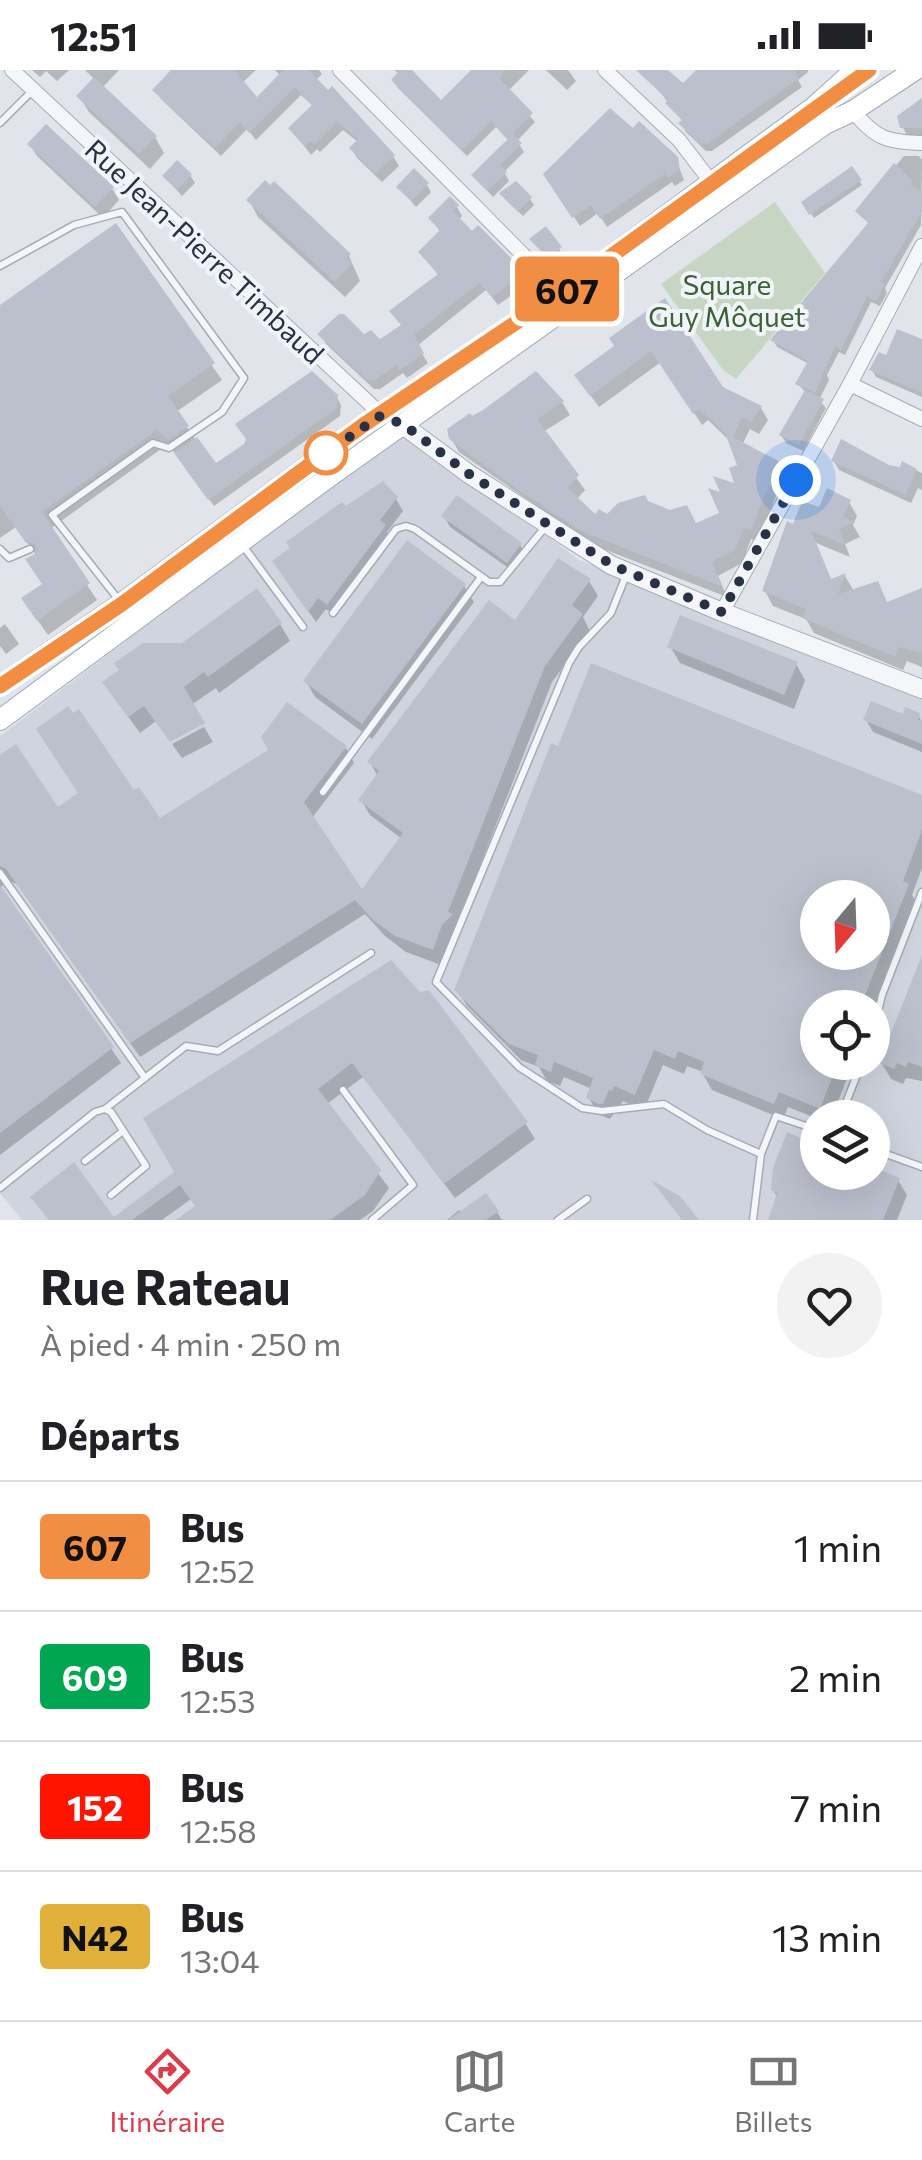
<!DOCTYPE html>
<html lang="fr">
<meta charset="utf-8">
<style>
:root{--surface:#fff;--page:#f2f2f2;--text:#202124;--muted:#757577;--line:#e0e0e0;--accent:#db3c4c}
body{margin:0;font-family:Commissioner,sans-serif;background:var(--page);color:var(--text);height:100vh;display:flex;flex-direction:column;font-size:38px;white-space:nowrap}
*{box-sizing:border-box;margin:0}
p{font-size:32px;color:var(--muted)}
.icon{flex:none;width:55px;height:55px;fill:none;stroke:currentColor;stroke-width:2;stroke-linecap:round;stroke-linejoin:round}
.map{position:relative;height:1150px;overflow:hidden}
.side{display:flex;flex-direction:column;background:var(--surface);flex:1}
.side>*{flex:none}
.badge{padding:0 20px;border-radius:8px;font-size:35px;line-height:65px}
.needle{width:65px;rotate:199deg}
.controls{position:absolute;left:800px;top:810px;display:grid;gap:20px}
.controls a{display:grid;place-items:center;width:90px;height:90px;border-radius:50%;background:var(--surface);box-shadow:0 10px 40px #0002;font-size:50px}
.you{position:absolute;width:50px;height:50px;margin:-25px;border:8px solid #fff;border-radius:50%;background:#1a73e8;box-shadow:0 0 0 15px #1a73e833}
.map>.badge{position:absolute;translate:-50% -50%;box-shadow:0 0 0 5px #fff}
h2{padding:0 40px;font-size:38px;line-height:90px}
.round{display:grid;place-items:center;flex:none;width:105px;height:105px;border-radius:52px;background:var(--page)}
.overview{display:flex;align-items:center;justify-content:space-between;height:170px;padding:0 40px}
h1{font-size:48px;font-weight:700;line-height:75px}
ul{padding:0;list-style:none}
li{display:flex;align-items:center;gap:30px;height:130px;padding:0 40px;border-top:2px solid var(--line)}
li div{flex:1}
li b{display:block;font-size:38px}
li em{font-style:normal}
li .badge{min-width:110px;font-weight:700;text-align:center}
.status{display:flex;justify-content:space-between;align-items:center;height:70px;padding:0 50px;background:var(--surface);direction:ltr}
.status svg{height:28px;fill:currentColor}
.dock{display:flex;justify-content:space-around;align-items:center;height:140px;border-top:2px solid var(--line);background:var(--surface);font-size:28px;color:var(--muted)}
.dock a{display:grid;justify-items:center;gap:5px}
.dock .active{color:var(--accent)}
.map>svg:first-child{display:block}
.built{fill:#cfd4de;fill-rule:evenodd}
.green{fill:#c6d6c2}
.shadow{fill:#0003;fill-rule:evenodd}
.building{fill:#bbc0cc;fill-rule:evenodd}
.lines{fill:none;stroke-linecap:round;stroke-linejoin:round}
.service-casing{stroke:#a6abb6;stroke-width:9}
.minor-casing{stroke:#a6abb6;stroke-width:16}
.tertiary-casing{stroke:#a6abb6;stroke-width:20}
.primary-casing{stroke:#9fa8b8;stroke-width:22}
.service{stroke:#f5f6f9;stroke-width:6}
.minor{stroke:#f5f6f9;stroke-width:14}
.tertiary{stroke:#f5f6f9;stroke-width:18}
.primary{stroke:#fff;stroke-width:20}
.line-casing{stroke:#fff;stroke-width:22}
.line{stroke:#f28e43;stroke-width:15}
.walk{stroke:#283145;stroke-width:10;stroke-dasharray:0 18}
.stop-dot{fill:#fff;stroke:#f28e43;stroke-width:5}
.labels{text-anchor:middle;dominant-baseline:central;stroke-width:8;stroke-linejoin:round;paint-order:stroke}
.street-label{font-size:28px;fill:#283145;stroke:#f1f4f8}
.park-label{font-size:28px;fill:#3a6234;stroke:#f1f4f8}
</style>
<div class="status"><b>12:51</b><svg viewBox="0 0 49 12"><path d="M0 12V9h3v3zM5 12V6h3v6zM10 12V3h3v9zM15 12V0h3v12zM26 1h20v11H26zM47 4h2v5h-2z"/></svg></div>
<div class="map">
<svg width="922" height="1150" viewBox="0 0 922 1150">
<rect width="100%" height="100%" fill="#e1e5eb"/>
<path class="built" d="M407,359L579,490L922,627V1150H22L0,1123V666ZM818,828H872V882H818ZM818,938H872V992H818ZM818,1048H872V1102H818Z"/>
<path class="green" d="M775,132L825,203L736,309L723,300L661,214Z"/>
<path class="shadow" d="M32,0H69L57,11L46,1L40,7Z
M85,0H119L102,18L155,67L164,83L150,99L89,42L79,26L95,10Z
M171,0H256L242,13L257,30L281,6L275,0H319L322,4L316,10L393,86L399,96L382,112L357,88L352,79L358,72L343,60L320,82L317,79L311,85L292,59L314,37L301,25L256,70L247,59L221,86L161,29L155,20Z
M395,0H412L441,34L473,0H529L508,21L535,52L517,71L524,82L504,102L509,111L493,127L474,106L509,71L496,57L467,86L398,18L394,10L399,5Z
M546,0H568L576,11L567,20Z
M699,0H808V2L798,10L802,17L712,81H706L686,62L681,54L683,52L654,14L683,17Z
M922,31V66L907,65L902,56Z
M633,62L676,89L684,110L675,116L672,112L607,157L598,143L580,156L552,114Z
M30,75L112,118L119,130L103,148L37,86Z
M904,86H919L922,90L921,155L885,218L887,223L880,236L871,232L845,285L839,282L827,305L829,310L819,330L826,338L803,381L786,373L781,365L806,323L798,314L809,294L777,277L773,270L870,155L858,141Z
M852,99L862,115L814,148L804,133Z
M190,105L195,113L182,126L165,107Z
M427,115L431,122L416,137L399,117Z
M270,118L349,186L360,211L345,227L258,147L249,130Z
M505,129H530L534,135L523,146Z
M457,137L462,146L458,150L520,200L526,215L498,235L486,220L417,276L428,293L407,308L403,303L380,319H374L326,274L321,265L363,267L379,273L403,257L439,206L421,182L441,163L431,148Z
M115,157L222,310L176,342L215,397L336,326L341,335L340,346L214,436L168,374L50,459L97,530L48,565L34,545L44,515L36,485L16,457L0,468V238Z
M532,170L559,179L564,186L550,191Z
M664,232L721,319L761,338L768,350L759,364L750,359L742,375L782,396L790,409L782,428L776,426L758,472L751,469L742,493L718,506L727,527L593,475L459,382L451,368L471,349L536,305L562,332L570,345L543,362L585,420L576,430L595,448H607L647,433L696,456L722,444L724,426L738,416L740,397L731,372L708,350L702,355L661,292L599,337L585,318L617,277Z
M922,272V327L876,307L872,300Z
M833,390L901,400L904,395L922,403V420L918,418L911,433L839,400Z
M396,429L403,441L387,462L391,469L335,545L326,539L316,552L282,504L345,440Z
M849,432L857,446L853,455L860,467L845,474L850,487L816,473L832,512L845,506L854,521L888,534L922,525V597L907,591L903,600L814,563L806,549L773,536L765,521L794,457L821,441Z
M444,446L520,475L526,485L513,501L450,457Z
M589,511L598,526L583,547L590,561L552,612L441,895L406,882L385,866L365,844L140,987L17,814L8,811L1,817L121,993L0,1085V688L57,740L133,723L159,752L346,678L354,693L312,748L362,824L402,769L370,745L361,730L378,707L370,692L515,553Z
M464,516L474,532L372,669L315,627L306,611Z
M5,554L19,574L6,584L0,576V558Z
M280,554L290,571L219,623L216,618L191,635L156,651L140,663L116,630L183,576Z
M670,576L796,594L805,610L794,639L680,593Z
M918,645L922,652V682L873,662L866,650Z
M204,657L213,672L182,688L172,674Z
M922,730V798L912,825L916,832L872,944V938H818V992H853L832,1048L818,1049L788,1037L783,1049L712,1020L701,1001L687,996L684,1004L663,995L644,1040L623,1031L610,1049L598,1044L589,1028L592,1019L564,1007L560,1016L547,1011L539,997L521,990L467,936L457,919ZM818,828H872V882H818Z
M922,890V1011L906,1008L903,1014L891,1009L881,992Z
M390,893L525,1053L535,1069L455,1128L363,1007L327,1034L389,1118L373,1141L360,1150H192L197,1137L191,1129L162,1150H114L177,1102Z
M818,1102L898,1110L907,1125L897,1150H771L778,1128L773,1120Z
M459,1140L462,1143L497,1142L502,1150H447Z"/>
<path class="building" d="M171,0H234L257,27L283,0H309L328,20L332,16L395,85L375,104L349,78L358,69L337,52L314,75L310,71L305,77L288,58L312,35L295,17L249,63L240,52L215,78L152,20Z
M400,0H412L441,30L471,0H506L499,8L533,43L507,69L491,51L462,80L391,10Z
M636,0H668L683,13L696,0H794L799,8L707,74L699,73L678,53L682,50L665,33L668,30Z
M94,7L157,66L139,84L76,26Z
M922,28V58H900L897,46Z
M610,38L633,58L639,51L678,87L680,100L668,108L665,104L600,149L591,136L572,148L543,104Z
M46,54L114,117L95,137L27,74Z
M513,64L522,73L500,95L507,102L487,121L471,105Z
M177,90L192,104L177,120L162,106Z
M894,93L913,111L910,114L922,122V141L881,212L885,214L876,231L867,226L841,280L835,276L815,323L795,314L808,291L770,270L868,153L855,141Z
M852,96L862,110L809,145L801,132Z
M414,98L429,113L411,131L396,117Z
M265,110L270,115L274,111L351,184L347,188L352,193L335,212L246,130Z
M516,111L532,127L518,142L499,123Z
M450,126L459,135L453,141L472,161L478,155L522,199V205L492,227L479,213L414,265L424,283L400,300L396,295L374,311L367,310L317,264L339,244H344L364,264L371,260L380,269L401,255L389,241L438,204L418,182L440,160L428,148Z
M116,153L215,293L168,326L189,356L168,370L157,360L42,442L90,513L37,551L21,528L42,514L25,489L35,484L37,477L33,473H26L0,436V235Z
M546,156L562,177L551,185L544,184L529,169Z
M665,228L723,317L762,336L751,352L742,348L733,367L784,394L775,417L769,415L751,460L744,458L735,480L712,492L723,517L583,462L521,422L449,369L447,359L470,343L472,346L483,340L536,301L564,331L537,349L579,405L568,418L595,444L599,439L607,444L618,433L645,425L648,431L670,440L687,435L696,453L719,443L708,418L720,422L713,406L734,413L729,398L737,395L725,363L699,339L693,344L651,281L590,326L574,305L614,276L609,268Z
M897,259L922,269V323L869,300L879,282L886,285Z
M312,301L338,325L337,338L208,430L174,383L197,367L216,393L244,374L246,369L235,354Z
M805,320L824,329L799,375L779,365Z
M841,369L889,395L900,397L902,391L917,399L906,425L831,391Z
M383,411L398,427L380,450L386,455L327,535L318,528L308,542L272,491L290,478L286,472L342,432L346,436Z
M827,418L851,430L843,447L855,452L839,459L845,475L811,461L831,509L846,503L838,524L878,511L887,532L922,518V583L899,577L895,587L802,548L806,539L762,521L787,451L793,454L802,431L819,437Z
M457,425L522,473L507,493L441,446Z
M407,470L466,514L362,654L303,611Z
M558,488L591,509L572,535L583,544L545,596L448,842L453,844L442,855L433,880L395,866L373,850L355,830L130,973L6,799L0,796V685L16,674L58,737L78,723L36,659L68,636L73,643L79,639L134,720L139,717L160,748L268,680L261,667L287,632L347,676L304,732L362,819L403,763L358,730L379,701L367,692L489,530L515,550Z
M257,518L282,553L208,607L204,602L184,617L205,653L170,672L144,636L128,647L102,612L119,600L114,593L143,573H182Z
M680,545L798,592L784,625L667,577Z
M591,593L922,725V760L903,811L909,814L860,938H818V992H838L820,1039L779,1022L774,1034L700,1004L704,992L678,981L675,989L654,980L635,1025L614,1016L612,1021L609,1020L603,1034H599L586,1028L593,1008L554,992L551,1002L535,995L538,985L509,974L454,920L551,673L558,676ZM818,828H872V882H818Z
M871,631L903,644L905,637L920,643L918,650L922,651V674L863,650Z
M0,815L114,977L0,1063Z
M922,885V997L908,992L906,997L897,993L894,999L879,993Z
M391,890L420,922L429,920L528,1052L444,1114L352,993L318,1019L381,1100L365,1125L330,1150H176L195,1136L180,1115L132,1150H49L30,1127L74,1092L114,1147L174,1102L143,1048Z
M787,1062L818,1075V1102H872V1097L900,1108L883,1150H768L777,1123L771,1120L773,1098Z
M651,1110L680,1126L699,1150H682Z
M486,1123L499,1141L486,1150H448Z"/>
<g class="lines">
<defs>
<path id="service" d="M0,53L34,19
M0,196L74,155L122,142L244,308L222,342L169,378L153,373L52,445L118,529
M244,477L303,557
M0,479L9,488L30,479
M627,503L611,543L579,577L569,593L436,912L519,997L582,1038L602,1041L664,1034L707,1060L761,1084L776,1046L818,1060
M333,543L396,459L406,456L415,459L489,512H500L546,456
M323,722L481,507
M0,803L145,1008
M872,966L882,925L922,822
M343,1020L413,1115L372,1150
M105,1039L186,976L218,981L371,883
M840,1048L862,992
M872,1079L922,1097
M85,1091L123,1061
M0,1118L95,1042L105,1039L111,1042L146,1096L111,1125
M558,1150L587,1129
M753,1150L761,1084"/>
<path id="minor" d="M12,0L384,347
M340,0L561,223
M605,0L679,70L712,113
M853,41C876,69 887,72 922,73
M850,314L922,349
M722,542L850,314L922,176"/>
<path id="tertiary" d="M403,355L469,404L611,495L722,542L922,619"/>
<path id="primary" d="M0,616L122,533L362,356L561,223L814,37L855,0
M0,650L326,409L825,54L853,41L915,0"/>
</defs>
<use href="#service" class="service-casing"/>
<use href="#minor" class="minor-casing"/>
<use href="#tertiary" class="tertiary-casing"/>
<use href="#primary" class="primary-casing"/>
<use href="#service" class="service"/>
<use href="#minor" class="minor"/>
<use href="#tertiary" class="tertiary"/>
<use href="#primary" class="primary"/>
</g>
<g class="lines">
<defs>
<path id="line" d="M0,616L122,534L362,356L560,223L869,0"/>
</defs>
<use href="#line" class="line-casing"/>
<use href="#line" class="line"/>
<path class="walk" d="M326,383L323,385L380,346L403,354L469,404L612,495L722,542L796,410"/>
</g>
<circle class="stop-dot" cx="326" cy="383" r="20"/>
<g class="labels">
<g class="street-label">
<text transform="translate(205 181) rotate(43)">Rue Jean-Pierre Timbaud</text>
</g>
<g class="park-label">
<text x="727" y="214">Square<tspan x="727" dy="32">Guy Môquet</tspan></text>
</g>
</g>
</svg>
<div class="controls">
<a><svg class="needle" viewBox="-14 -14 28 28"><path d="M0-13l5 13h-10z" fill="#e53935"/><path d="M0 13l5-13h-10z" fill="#757577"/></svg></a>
<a><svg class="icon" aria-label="locate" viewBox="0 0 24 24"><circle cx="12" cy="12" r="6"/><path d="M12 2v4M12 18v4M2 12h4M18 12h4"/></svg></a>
<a><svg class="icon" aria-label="layers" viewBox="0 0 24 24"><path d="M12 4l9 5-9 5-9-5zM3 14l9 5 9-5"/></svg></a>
</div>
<div class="you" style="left:796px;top:410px"></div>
<b class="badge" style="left:567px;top:219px;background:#f28e43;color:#111">607</b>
</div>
<section class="side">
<div class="overview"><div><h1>Rue Rateau</h1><p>À pied · 4 min · 250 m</p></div><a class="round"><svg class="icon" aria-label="heart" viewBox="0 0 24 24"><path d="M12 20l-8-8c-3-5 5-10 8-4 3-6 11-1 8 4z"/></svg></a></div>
<h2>Départs</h2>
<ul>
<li><span class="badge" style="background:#f28e43;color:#111">607</span><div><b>Bus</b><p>12:52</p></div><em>1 min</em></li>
<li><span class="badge" style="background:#00a651;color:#fff">609</span><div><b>Bus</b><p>12:53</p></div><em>2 min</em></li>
<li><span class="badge" style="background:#ff1400;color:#fff">152</span><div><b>Bus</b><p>12:58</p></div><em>7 min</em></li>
<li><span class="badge" style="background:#e0b03a;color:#111">N42</span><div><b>Bus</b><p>13:04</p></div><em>13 min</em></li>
</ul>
</section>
<nav class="dock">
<a class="active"><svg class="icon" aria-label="directions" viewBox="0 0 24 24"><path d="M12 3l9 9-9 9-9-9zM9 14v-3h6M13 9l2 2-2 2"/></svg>Itinéraire</a>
<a><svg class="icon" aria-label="map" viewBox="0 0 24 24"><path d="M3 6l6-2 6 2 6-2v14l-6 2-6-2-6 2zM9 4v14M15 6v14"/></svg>Carte</a>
<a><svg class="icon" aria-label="tickets" viewBox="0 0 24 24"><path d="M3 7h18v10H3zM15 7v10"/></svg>Billets</a>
</nav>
